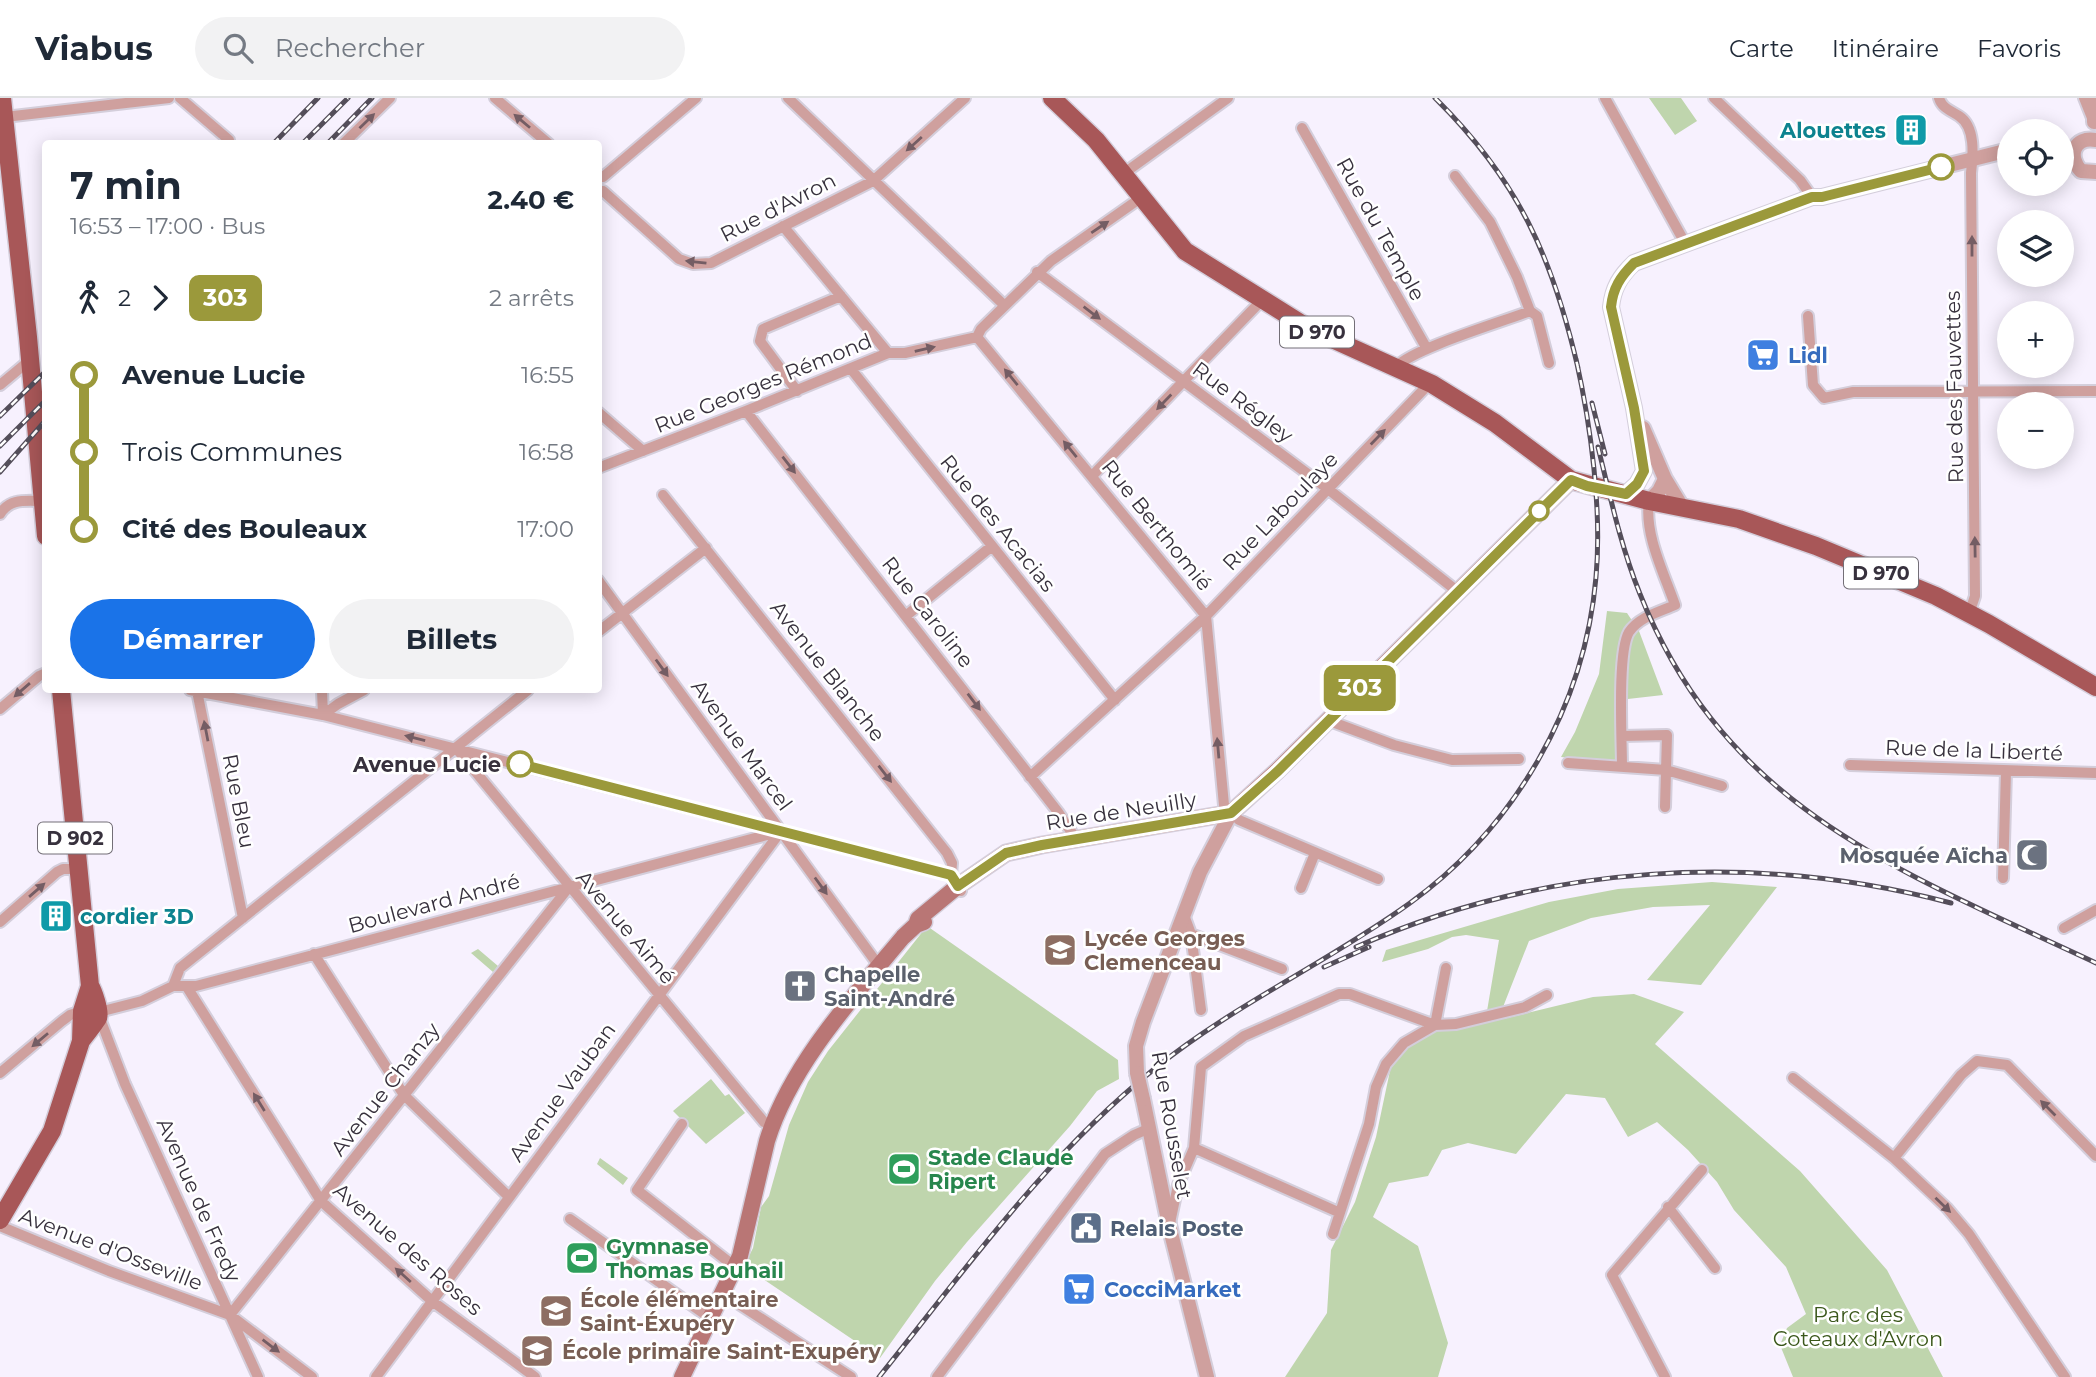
<!DOCTYPE html>
<html lang="fr">
<meta charset="utf-8">
<style>
:root{--surface:#fff;--page:#f2f2f3;--text:#1f2937;--muted:#747a83;--line:#e0e1e3;--accent:#1a73e8}
body{margin:0;font-family:Montserrat,sans-serif;background:var(--page);color:var(--text);height:100vh;display:flex;flex-direction:column;font-size:26px;white-space:nowrap}
*{box-sizing:border-box;margin:0}
p{font-size:23px;color:var(--muted)}
.icon{flex:none;width:38px;height:38px;fill:none;stroke:currentColor;stroke-width:2;stroke-linecap:round;stroke-linejoin:round}
.map{position:relative;flex:1;overflow:hidden}
.side{position:absolute;left:42px;top:42px;width:560px;height:553px;display:flex;flex-direction:column;background:var(--surface);border-radius:7px;box-shadow:0 4px 18px #0003}
.side>*{flex:none}
.badge{padding:0 14px;border-radius:10px;font-size:24px;line-height:46px}
.controls{position:absolute;left:1997px;top:21px;display:grid;gap:14px}
.controls a{display:grid;place-items:center;width:77px;height:77px;border-radius:50%;background:var(--surface);box-shadow:0 4px 18px #0003;font-size:35px}
.map>.badge{position:absolute;translate:-50% -50%;box-shadow:0 0 0 4px #fff}
.legs{display:flex;align-items:center;gap:10px;height:77px;padding:0 28px;font-size:23px}
.legs p{margin-inline-start:auto}
.headline{display:flex;align-items:center;justify-content:space-between;height:119px;padding:0 28px}
h1{font-size:38px;font-weight:700;line-height:52px}
.cta{display:flex;gap:14px;margin-top:auto;padding:14px 28px}
.cta a{flex:1;height:80px;border-radius:42px;background:var(--accent);color:#fff;font-size:28px;font-weight:700;line-height:80px;text-align:center}
.cta a+a{background:var(--page);color:var(--text)}
ul{padding:0 28px;list-style:none}
li{display:flex;align-items:center;gap:24px;height:77px;font-size:26px}
li i{display:grid;place-items:center;width:10px;height:100%;margin:0 9px;background:currentColor}
li i::after{content:'';width:18px;height:18px;margin:-9px;border:5px solid;border-radius:50%;background:var(--surface)}
li p{margin-inline-start:auto}
li:first-child i{background:linear-gradient(#0000 50%,currentColor 0)}
li:last-child i{background:linear-gradient(currentColor 50%,#0000 0)}
header{display:flex;align-items:center;gap:42px;box-sizing:border-box;height:98px;padding:0 35px;background:var(--surface);border-bottom:2px solid var(--line)}
header strong{font-size:33px}
nav{display:flex;gap:38px;margin-inline-start:auto;font-size:24px}
.search{width:490px;height:63px;background:var(--page);display:flex;align-items:center;gap:18px;box-sizing:border-box;padding:0 24px;border-radius:38px;color:var(--muted);font-size:26px}
.map>svg:first-child{display:block}
.green{fill:#bfd5ad}
.lines{fill:none;stroke-linecap:round;stroke-linejoin:round}
.minor-casing{stroke:#d4cedb;stroke-width:14}
.tertiary-casing{stroke:#d4cedb;stroke-width:18}
.secondary-casing{stroke:#d4cedb;stroke-width:19}
.primary-casing{stroke:#d4cedb;stroke-width:21}
.minor{stroke:#cfa09e;stroke-width:10}
.tertiary{stroke:#cfa09e;stroke-width:14}
.secondary{stroke:#b97675;stroke-width:16}
.primary{stroke:#a85758;stroke-width:18}
.rail-casing{stroke:#544e5a;stroke-width:5}
.rail{stroke:#fff;stroke-width:2.5;stroke-dasharray:8;stroke-linecap:butt}
.tertiary-bridge-casing{stroke:#d4cedb;stroke-width:18;stroke-linecap:butt}
.tertiary-bridge{stroke:#cfa09e;stroke-width:14}
.oneway{fill:#745d64}
.line-1-casing{stroke:#fff;stroke-width:16}
.line-1{stroke:#9b993b;stroke-width:10}
.stop-1-dot{fill:#fff;stroke:#9b993b;stroke-width:3.5}
.labels{text-anchor:middle;dominant-baseline:central;stroke-width:5;stroke-linejoin:round;paint-order:stroke}
.shield{fill:#fff;stroke:#736f77;stroke-width:2}
.shield-label{font-size:19px;font-weight:bold;fill:#37313d}
.culture-label{font-size:21px;font-weight:bold;fill:#0d838f;stroke:#fff;text-anchor:end}
.street-label{font-size:21px;fill:#37313d;stroke:#fff}
.shop-label{font-size:21px;font-weight:bold;fill:#366cbe;stroke:#fff;text-anchor:start}
.stop-label{font-size:21px;font-weight:bold;fill:#37313d;stroke:#fff;text-anchor:end}
.worship-label{font-size:21px;font-weight:bold;fill:#5b616d;stroke:#fff;text-anchor:end}
.education-label{font-size:21px;font-weight:bold;fill:#785e54;stroke:#fff;text-anchor:start}
.leisure-label{font-size:21px;font-weight:bold;fill:#27864d;stroke:#fff;text-anchor:start}
.service-label{font-size:21px;font-weight:bold;fill:#4e5e75;stroke:#fff;text-anchor:start}
.park-label{font-size:21px;fill:#3a571a;stroke:#fff}
</style>
<header>
<strong>Viabus</strong>
<div class="search"><svg class="icon" aria-label="search" viewBox="0 0 24 24"><circle cx="10" cy="10" r="6"/><path d="M15 15l6 6"/></svg>Rechercher</div>
<nav><a>Carte</a><a>Itinéraire</a><a>Favoris</a></nav>
</header>
<div class="map">
<svg width="2096" height="1279" viewBox="0 0 2096 1279">
<rect width="100%" height="100%" fill="#f7f1fe"/>
<path class="green" d="M1649,0H1681L1697,23L1675,37Z
M1607,513L1627,515L1639,533L1663,597L1619,602L1620,665L1561,659L1575,634L1599,576Z
M1712,784L1777,789L1701,887L1647,882L1710,807L1653,809L1591,820L1529,843L1503,909V921L1593,899L1634,896L1684,914L1655,946L1800,1073L1887,1172L1943,1279H1793L1780,1247L1787,1230L1806,1216L1786,1169L1734,1112L1717,1084L1688,1052L1657,1024L1628,1039L1605,1000L1566,996L1516,1056L1468,1045L1442,1052L1428,1078L1389,1085L1373,1119L1418,1148L1448,1245L1438,1279H1285L1327,1215L1331,1152L1355,1104L1376,1039L1391,968L1402,953L1431,933L1485,925L1499,842L1466,837L1452,839L1428,851L1382,864L1386,852L1549,804L1618,791Z
M927,828L1118,962L1119,981L1097,993L1070,1028L967,1144L935,1183L880,1260L744,1168L753,1150L761,1109L769,1098L789,1027L808,984L828,953Z
M478,851L498,868L493,874L471,855Z
M711,981L725,998L729,996L745,1015L706,1046L673,1013Z
M600,1060L628,1080L623,1087L597,1066Z"/>
<g class="lines">
<defs>
<path id="minor" d="M180,0L229,42
M495,0L549,46
M788,0L1004,207
M1605,0L1685,145
M1714,0L1800,82L1812,99
M1939,0C1942,10 1950,12 1959,18C1976,29 1973,58 1971,75L1975,498L1969,516
M2084,0L2092,20
M5,19L169,0
M1302,30L1427,251
M343,46L390,0
M1123,76L1228,0
M1455,78L1490,124L1517,179L1530,213
M603,79L696,0
M603,93L679,161L693,166L711,165L873,83L965,0
M783,128L888,255
M1037,174L1328,391L1457,493
M1808,218L1813,287L1824,300L1853,294L2096,293
M977,239L1206,518L1224,707L1239,722L1378,781
M1396,269C1414,250 1502,224 1530,213L1537,218L1549,265
M851,271L1115,602
M0,287L30,262
M797,293L760,243L763,231L841,198
M746,313L1058,714L1076,741
M598,314L643,353
M598,370L746,313L888,255H905L977,239L981,231L1051,163L1142,99
M1092,378L1262,202
M663,397L947,755L952,765L951,777
M0,416C10,400 25,403 43,403
M598,482L879,868
M907,517L992,448
M598,534L706,450
M190,592L323,617L939,774L951,777L961,793
M322,592L323,617
M197,593L243,820
M0,611L39,578L46,575
M323,617L338,606L364,592
M1327,622L1394,647L1452,662L1519,661
M1622,638L1667,637L1665,709
M456,650L764,1024L772,1027
M1568,665L1666,672L1722,688
M1850,667L2096,675
M1622,669C1622,643 1617,554 1629,534C1639,519 1659,514 1675,507C1664,475 1644,436 1649,403
M1030,679L1206,518L1426,289L1432,286
M2003,780L2006,673
M1301,790L1315,755
M1184,817L1191,836L1201,912
M0,824L57,774L63,771H78
M2064,830L2096,812
M1191,836L1282,871
M314,856L404,997L509,1099
M173,888L180,870L528,592
M187,889L321,1103L432,1203L535,1279
M99,914L142,903L173,888H196L778,734
M99,918L125,986L258,1279
M0,975L62,923L70,917L82,913
M1793,980L1894,1060L1947,1110L1969,1136L2065,1279
M682,1026L637,1092L734,1168
M1194,1050L1338,1114
M1894,1060L1961,977L1977,963L2007,967L2096,1058
M1668,1109L1715,1170
M570,1121L710,1220
M1170,1125L1178,1087L1194,1050L1201,969L1244,938L1339,896H1350L1435,927L1446,870
M0,1128L109,1173L230,1217L312,1279
M1333,1136L1369,1026L1376,989L1386,966L1404,945L1435,927L1456,926L1525,909L1547,897
M722,1195L851,1279
M230,1217L569,789
M376,1279L781,733
M937,1279L1105,1056L1134,1037L1150,1030
M1665,1279L1612,1177L1702,1072"/>
<path id="tertiary" d="M2094,24V0
M2096,42C2074,38 2067,58 2081,73L2096,74
M1643,330L1665,381L1659,393L1649,403
M1665,381L1682,409
M1626,396L1637,386L1644,373L1634,310L1611,209C1613,190 1620,178 1634,165L1812,99H1822L2009,52
M1137,975L1136,948L1143,924L1200,774L1231,715
M1143,1001L1169,1127L1207,1279"/>
<path id="secondary" d="M916,827L918,821L958,788L1006,755L1042,747L1231,715L1277,673L1571,382
M682,1279L740,1158L767,1043C790,968 853,899 903,839L916,827L924,824"/>
<path id="primary" d="M2,0L28,239L46,438
M1052,0L1096,42L1185,153L1308,230L1432,286L1495,325L1571,382L1649,403L1739,421L1816,448L1936,498L1989,526L2096,589
M61,592L90,888C93,892 101,915 98,920C96,924 84,939 81,943
M0,1122L52,1033L81,943L82,913L90,888"/>
</defs>
<use href="#minor" class="minor-casing"/>
<use href="#tertiary" class="tertiary-casing"/>
<use href="#secondary" class="secondary-casing"/>
<use href="#primary" class="primary-casing"/>
<use href="#minor" class="minor"/>
<use href="#tertiary" class="tertiary"/>
<use href="#secondary" class="secondary"/>
<use href="#primary" class="primary"/>
<defs>
<path id="rail" d="M1435,0C1518,82 1552,158 1578,270
M273,46L318,0
M302,46L348,0
M327,46L372,0
M1592,305L1605,356
M0,318L46,273
M0,348L46,302
M1598,349C1610,398 1621,449 1640,496C1726,712 1903,774 2096,865
M0,374L46,322
M1356,849C1544,766 1753,753 1951,805
M1324,869L1369,849
M879,1279C965,1172 1046,1058 1153,972C1233,907 1327,865 1410,805C1515,729 1585,608 1596,479C1602,412 1591,328 1576,261"/>
</defs>
<use href="#rail" class="rail-casing"/>
<use href="#rail" class="rail"/>
<defs>
<path id="tertiary-bridge" d="M1137,975L1143,1001"/>
</defs>
<use href="#tertiary-bridge" class="tertiary-bridge-casing"/>
<use href="#tertiary-bridge" class="tertiary-bridge"/>
</g>
<defs><path id="oneway-solid" d="M-6-.8H1V-3.2L6.5 0L1 3.2V.8H-6Z" transform="scale(1.75)"/></defs>
<g class="oneway">
<use href="#oneway-solid" transform="translate(367 23) rotate(-44)"/>
<use href="#oneway-solid" transform="translate(522 23) rotate(-140)"/>
<use href="#oneway-solid" transform="translate(914 46) rotate(138)"/>
<use href="#oneway-solid" transform="translate(1100 129) rotate(-34)"/>
<use href="#oneway-solid" transform="translate(1972 148) rotate(-90)"/>
<use href="#oneway-solid" transform="translate(696 164) rotate(-174)"/>
<use href="#oneway-solid" transform="translate(1092 215) rotate(37)"/>
<use href="#oneway-solid" transform="translate(925 251) rotate(-13)"/>
<use href="#oneway-solid" transform="translate(1011 279) rotate(-129)"/>
<use href="#oneway-solid" transform="translate(1164 304) rotate(134)"/>
<use href="#oneway-solid" transform="translate(1378 339) rotate(-46)"/>
<use href="#oneway-solid" transform="translate(1070 351) rotate(-129)"/>
<use href="#oneway-solid" transform="translate(789 367) rotate(52)"/>
<use href="#oneway-solid" transform="translate(1975 449) rotate(-91)"/>
<use href="#oneway-solid" transform="translate(662 570) rotate(54)"/>
<use href="#oneway-solid" transform="translate(22 592) rotate(139)"/>
<use href="#oneway-solid" transform="translate(974 604) rotate(53)"/>
<use href="#oneway-solid" transform="translate(206 633) rotate(-101)"/>
<use href="#oneway-solid" transform="translate(415 640) rotate(-166)"/>
<use href="#oneway-solid" transform="translate(1218 650) rotate(-95)"/>
<use href="#oneway-solid" transform="translate(885 676) rotate(52)"/>
<use href="#oneway-solid" transform="translate(821 788) rotate(54)"/>
<use href="#oneway-solid" transform="translate(37 792) rotate(-41)"/>
<use href="#oneway-solid" transform="translate(40 942) rotate(140)"/>
<use href="#oneway-solid" transform="translate(259 1004) rotate(-122)"/>
<use href="#oneway-solid" transform="translate(2048 1010) rotate(-135)"/>
<use href="#oneway-solid" transform="translate(1943 1107) rotate(44)"/>
<use href="#oneway-solid" transform="translate(403 1177) rotate(-138)"/>
<use href="#oneway-solid" transform="translate(271 1248) rotate(37)"/>
</g>
<g class="lines">
<defs>
<path id="line-1" d="M520,666L951,777L958,788L1006,755L1042,747L1231,715L1278,673L1571,382L1587,388L1626,396L1637,386L1644,373L1634,310L1611,209C1613,190 1620,179 1634,165L1812,99H1822L1941,69"/>
</defs>
<use href="#line-1" class="line-1-casing"/>
<use href="#line-1" class="line-1"/>
</g>
<defs>
<symbol id="building-square" viewBox="-11 -11 22 22"><rect x="-9" y="-9" width="18" height="18" rx="4" fill="#0f9aa8" stroke="#fff"/><path d="M-4-6H4V6H1V3H-1V6H-4ZM-2.5-4.3h1.7v1.8h-1.7ZM.8-4.3h1.7v1.8H.8ZM-2.5-1h1.7V.8h-1.7ZM.8-1h1.7V.8H.8Z" fill="#fff"/></symbol>
<symbol id="supermarket-square" viewBox="-11 -11 22 22"><rect x="-9" y="-9" width="18" height="18" rx="4" fill="#3f7fe0" stroke="#fff"/><path d="M-6-5.5h2.5l.6 2H6L4.5 2H-2.5L-4.4-4H-6ZM-1.5 3.2a1.3 1.3 0 1 0 .1 0ZM3 3.2a1.3 1.3 0 1 0 .1 0Z" fill="#fff"/></symbol>
<symbol id="mosque-square" viewBox="-11 -11 22 22"><rect x="-9" y="-9" width="18" height="18" rx="4" fill="#6b7280" stroke="#fff"/><path d="M3.5-4.9A6 6 0 1 0 3.5 4.9A5 5 0 1 1 3.5-4.9Z" fill="#fff"/></symbol>
<symbol id="school-square" viewBox="-11 -11 22 22"><rect x="-9" y="-9" width="18" height="18" rx="4" fill="#8d6e63" stroke="#fff"/><path d="M0-5L7-2L0 1L-7-2ZM-4 1L0 2.5L4 1V4Q0 6-4 4Z" fill="#fff"/></symbol>
<symbol id="church-square" viewBox="-11 -11 22 22"><rect x="-9" y="-9" width="18" height="18" rx="4" fill="#6b7280" stroke="#fff"/><path d="M-1.2-6h2.4v3.5h3.3v2.4h-3.3V6h-2.4V-.1h-3.3v-2.4h3.3Z" fill="#fff"/></symbol>
<symbol id="stadium-square" viewBox="-11 -11 22 22"><rect x="-9" y="-9" width="18" height="18" rx="4" fill="#2e9e5b" stroke="#fff"/><path d="M0-5a6.5 5 0 1 0 0 10a6.5 5 0 1 0 0-10ZM-3.5-1.8h7v3.6h-7Z" fill="#fff"/></symbol>
<symbol id="civic-square" viewBox="-11 -11 22 22"><rect x="-9" y="-9" width="18" height="18" rx="4" fill="#5c6f8a" stroke="#fff"/><path d="M-.6-6.5H3V-4.5H.6V-3L4-1V1h2V6H-6V1h2V-1L-.6-3ZM-1.2 2.5V6h2.4V2.5Z" fill="#fff"/></symbol>
</defs>
<g fill-rule="evenodd">
<use href="#building-square" x="1892" y="13" width="38" height="38"/>
<use href="#supermarket-square" x="1744" y="238" width="38" height="38"/>
<use href="#mosque-square" x="2013" y="738" width="38" height="38"/>
<use href="#building-square" x="37" y="799" width="38" height="38"/>
<use href="#school-square" x="1041" y="833" width="38" height="38"/>
<use href="#church-square" x="781" y="869" width="38" height="38"/>
<use href="#stadium-square" x="885" y="1052" width="38" height="38"/>
<use href="#civic-square" x="1067" y="1111" width="38" height="38"/>
<use href="#stadium-square" x="563" y="1141" width="38" height="38"/>
<use href="#supermarket-square" x="1060" y="1172" width="38" height="38"/>
<use href="#school-square" x="537" y="1194" width="38" height="38"/>
<use href="#school-square" x="518" y="1234" width="38" height="38"/>
</g>
<g class="stop-1-dot">
<circle cx="1941" cy="69" r="12"/>
<circle cx="1539" cy="413" r="9"/>
<circle cx="520" cy="666" r="12"/>
</g>
<g class="labels">
<g class="shield">
<rect x="1280" y="218.5" width="74" height="31" rx="5"/>
<rect x="1844" y="459.5" width="74" height="31" rx="5"/>
<rect x="38" y="724.5" width="74" height="31" rx="5"/>
</g>
<g class="shield-label">
<text x="1317" y="234">D 970</text>
<text x="1881" y="475">D 970</text>
<text x="75" y="740">D 902</text>
</g>
<g class="culture-label">
<text x="1886" y="32">Alouettes</text>
<text x="80" y="818" text-anchor="start">cordier 3D</text>
</g>
<g class="street-label">
<text transform="translate(778 109) rotate(-27)">Rue d'Avron</text>
<text transform="translate(1381 131) rotate(61)">Rue du Temple</text>
<text transform="translate(763 285) rotate(-22)">Rue Georges Rémond</text>
<text transform="translate(1954 289) rotate(-91)">Rue des Fauvettes</text>
<text transform="translate(1243 304) rotate(37)">Rue Régley</text>
<text transform="translate(1280 413) rotate(-46)">Rue Laboulaye</text>
<text transform="translate(998 425) rotate(51)">Rue des Acacias</text>
<text transform="translate(1157 427) rotate(51)">Rue Berthomié</text>
<text transform="translate(928 514) rotate(52)">Rue Caroline</text>
<text transform="translate(828 573) rotate(52)">Avenue Blanche</text>
<text transform="translate(742 647) rotate(54)">Avenue Marcel</text>
<text transform="translate(1974 652) rotate(2)">Rue de la Liberté</text>
<text transform="translate(239 703) rotate(79)">Rue Bleu</text>
<text transform="translate(1121 713) rotate(-9)">Rue de Neuilly</text>
<text transform="translate(434 805) rotate(-15)">Boulevard André</text>
<text transform="translate(626 829) rotate(50)">Avenue Aimé</text>
<text transform="translate(385 991) rotate(-52)">Avenue Chanzy</text>
<text transform="translate(562 994) rotate(-54)">Avenue Vauban</text>
<text transform="translate(1172 1027) rotate(80)">Rue Rousselet</text>
<text transform="translate(199 1102) rotate(66)">Avenue de Fredy</text>
<text transform="translate(111 1151) rotate(21)">Avenue d'Osseville</text>
<text transform="translate(408 1151) rotate(41)">Avenue des Roses</text>
</g>
<g class="shop-label">
<text x="1788" y="257">Lidl</text>
<text x="1104" y="1191">CocciMarket</text>
</g>
<g class="stop-label">
<text x="501" y="666">Avenue Lucie</text>
</g>
<g class="worship-label">
<text x="2008" y="757">Mosquée Aïcha</text>
<text x="824" y="876" text-anchor="start">Chapelle<tspan x="824" dy="24">Saint-André</tspan></text>
</g>
<g class="education-label">
<text x="1084" y="840">Lycée Georges<tspan x="1084" dy="24">Clemenceau</tspan></text>
<text x="580" y="1201">École élémentaire<tspan x="580" dy="24">Saint-Éxupéry</tspan></text>
<text x="562" y="1253">École primaire Saint-Exupéry</text>
</g>
<g class="leisure-label">
<text x="928" y="1059">Stade Claude<tspan x="928" dy="24">Ripert</tspan></text>
<text x="606" y="1148">Gymnase<tspan x="606" dy="24">Thomas Bouhail</tspan></text>
</g>
<g class="service-label">
<text x="1110" y="1130">Relais Poste</text>
</g>
<g class="park-label">
<text x="1858" y="1216">Parc des<tspan x="1858" dy="24">Coteaux d'Avron</tspan></text>
</g>
</g>
</svg>
<div class="controls">
<a><svg class="icon" aria-label="locate" viewBox="0 0 24 24"><circle cx="12" cy="12" r="6"/><path d="M12 2v4M12 18v4M2 12h4M18 12h4"/></svg></a>
<a><svg class="icon" aria-label="layers" viewBox="0 0 24 24"><path d="M12 4l9 5-9 5-9-5zM3 14l9 5 9-5"/></svg></a>
<a>+</a>
<a>−</a>
</div>
<b class="badge" style="left:1360px;top:590px;background:#9b993b;color:#fff">303</b>
<section class="side">
<div class="headline"><div><h1>7 min</h1><p>16:53 – 17:00 · Bus</p></div><b>2.40 €</b></div>
<div class="legs"><svg class="icon" aria-label="walk" viewBox="0 0 24 24"><circle cx="13" cy="4" r="2"/><path d="M13 8l-2 6 4 7M11 14l-3 7M7 12l3-4h3l4 4"/></svg>2<svg class="icon" aria-label="forward" viewBox="0 0 24 24"><path d="M9 5l7 7-7 7"/></svg><b class="badge" style="background:#9b993b;color:#fff">303</b><p>2 arrêts</p></div>
<ul>
<li><i style="color:#9b993b"></i><b>Avenue Lucie</b><p>16:55</p></li>
<li><i style="color:#9b993b"></i><span>Trois Communes</span><p>16:58</p></li>
<li><i style="color:#9b993b"></i><b>Cité des Bouleaux</b><p>17:00</p></li>
</ul>
<div class="cta"><a>Démarrer</a><a>Billets</a></div>
</section>
</div>
